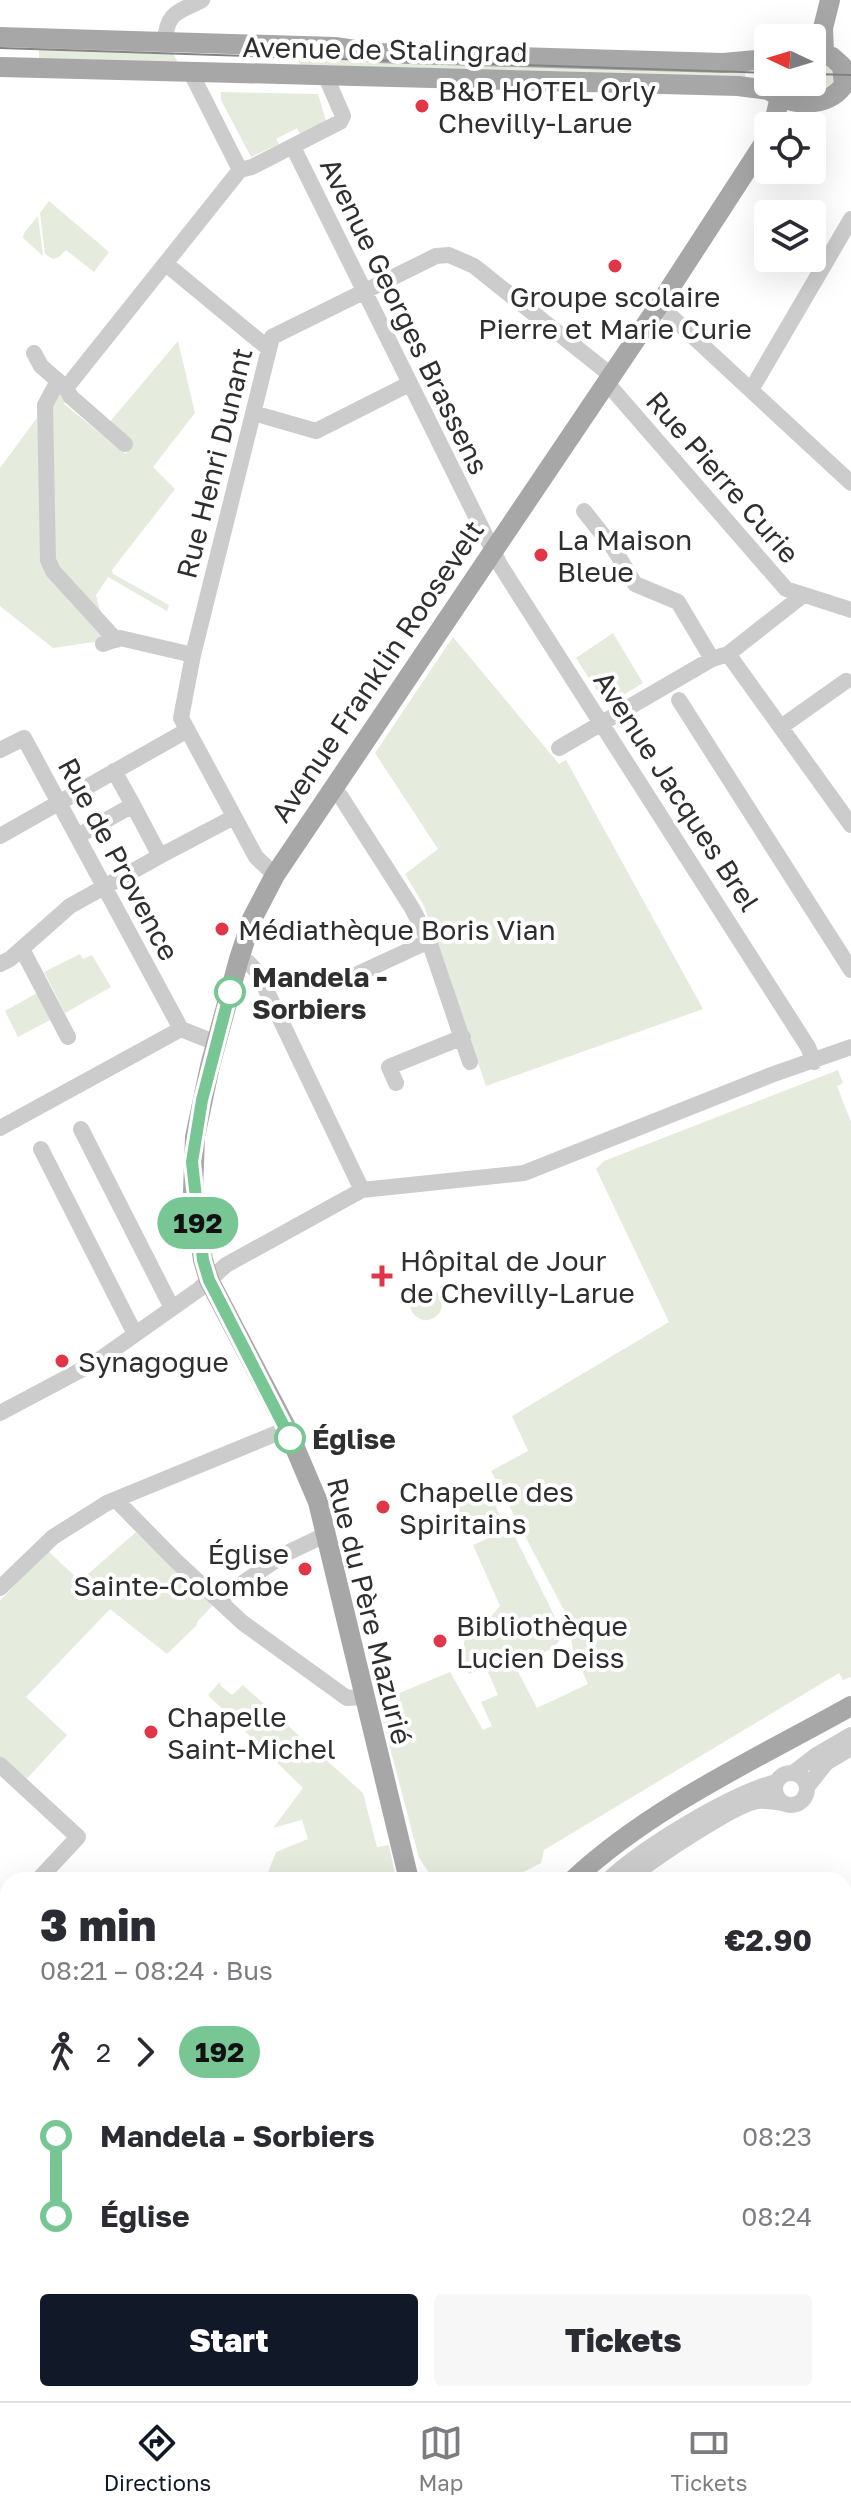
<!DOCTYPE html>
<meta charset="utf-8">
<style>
:root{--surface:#fff;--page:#f7f7f7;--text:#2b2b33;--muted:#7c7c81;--line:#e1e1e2;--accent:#111827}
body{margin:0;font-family:"Golos Text",sans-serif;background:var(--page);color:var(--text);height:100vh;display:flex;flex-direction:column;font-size:30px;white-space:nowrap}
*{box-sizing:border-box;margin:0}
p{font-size:26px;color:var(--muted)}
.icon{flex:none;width:44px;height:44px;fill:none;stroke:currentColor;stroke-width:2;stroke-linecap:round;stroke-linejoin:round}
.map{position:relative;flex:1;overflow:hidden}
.details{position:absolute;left:0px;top:1872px;width:852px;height:530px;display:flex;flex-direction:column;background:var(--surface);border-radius:24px 24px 0 0;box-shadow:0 8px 32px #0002}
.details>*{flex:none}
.badge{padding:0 16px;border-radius:26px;font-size:28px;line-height:52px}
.needle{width:52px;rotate:274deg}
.tools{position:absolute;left:754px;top:24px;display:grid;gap:16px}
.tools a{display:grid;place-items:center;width:72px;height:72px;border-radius:8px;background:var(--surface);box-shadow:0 8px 32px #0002;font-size:40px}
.map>.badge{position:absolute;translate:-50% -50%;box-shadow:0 0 0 4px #fff}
.legs{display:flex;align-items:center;gap:12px;height:88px;padding:0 40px;font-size:26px}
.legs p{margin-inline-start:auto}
.head{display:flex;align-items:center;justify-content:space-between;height:136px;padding:0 40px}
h1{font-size:44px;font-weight:800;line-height:60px}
.action{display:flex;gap:16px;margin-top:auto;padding:16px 40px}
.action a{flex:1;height:92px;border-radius:8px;background:var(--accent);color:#fff;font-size:32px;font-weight:800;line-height:92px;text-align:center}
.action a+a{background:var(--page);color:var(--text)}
ul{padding:0 40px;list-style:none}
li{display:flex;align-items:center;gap:28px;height:80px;font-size:30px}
li i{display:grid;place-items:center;width:12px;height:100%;margin:0 10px;background:currentColor}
li i::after{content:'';width:20px;height:20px;margin:-10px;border:6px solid;border-radius:50%;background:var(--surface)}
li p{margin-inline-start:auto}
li:first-child i{background:linear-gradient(#0000 50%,currentColor 0)}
li:last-child i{background:linear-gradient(currentColor 50%,#0000 0)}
.tabs{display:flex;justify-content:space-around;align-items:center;height:112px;border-top:2px solid var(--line);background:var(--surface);font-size:22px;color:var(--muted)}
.tabs a{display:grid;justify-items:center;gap:4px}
.tabs .current{color:var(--accent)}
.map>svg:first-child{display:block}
.green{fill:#e5ecdd}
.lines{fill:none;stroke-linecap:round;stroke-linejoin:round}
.minor{stroke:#ccc;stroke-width:16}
.major{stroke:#a7a7a7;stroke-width:20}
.highway{stroke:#969696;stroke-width:22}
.tram{stroke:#848484;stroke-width:2}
.line-1-casing{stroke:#fff;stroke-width:18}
.line-1{stroke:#77c694;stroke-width:12}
.poi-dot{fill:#e13647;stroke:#fff;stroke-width:3}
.stop-1-dot{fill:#fff;stroke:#77c694;stroke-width:4}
.labels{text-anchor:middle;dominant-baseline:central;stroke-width:8;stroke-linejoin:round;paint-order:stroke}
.street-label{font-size:28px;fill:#2f2f2f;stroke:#fff}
.poi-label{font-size:28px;fill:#2f2f2f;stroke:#fff;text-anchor:start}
.stop-label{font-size:28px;font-weight:bold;fill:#2f2f2f;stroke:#fff;text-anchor:start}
</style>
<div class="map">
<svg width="851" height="2401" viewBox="0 0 851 2401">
<rect width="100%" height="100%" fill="#fff"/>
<path class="green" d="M39,47H170L180,67L0,62V57L39,58Z
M294,51L745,68V82L303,72Z
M812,57L831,65L838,81C812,100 801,98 774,82H812Z
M221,92L318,94L326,121L300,134L297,128L276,139L279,144L251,157L221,100Z
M49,201L109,252L94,272L66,250L59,257L53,259L45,254L40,213Z
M38,216L43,256L23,238L24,233Z
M178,341L195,413L153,467L175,489L112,570L113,574L169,605L167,611L108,577L96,595L101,614L115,630L100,641L53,648L0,606V468L59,388L68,397L64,404L126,454L132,443L108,424Z
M613,633L643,683L610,703L604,702L576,658Z
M453,637L559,764L566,760L703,1009L486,1086L424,906L405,874L438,849L375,753Z
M80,954L83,959L92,955L111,987L65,1013L44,972Z
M37,993L50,1020L18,1037L5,1011Z
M838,1070L843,1083L837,1086L851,1122V1677L843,1680L839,1673L544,1850L541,1863L508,1880H434L419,1858L378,1702L450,1672L483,1730L492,1726L481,1702L498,1695L489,1674L483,1668L469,1674L461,1659L465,1638L489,1619L500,1606L473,1545L507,1530L512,1531L560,1627C566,1649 540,1654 524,1658L519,1665L514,1664L537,1708L588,1684L573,1650L568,1618L491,1471L528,1451L512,1416L669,1322L596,1169L604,1161Z
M410 1304a16 16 0 1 1 32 0a16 16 0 1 1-32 0Z
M488,1490L503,1522L468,1536L454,1511V1507Z
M136,1532L213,1605L198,1621L196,1626L167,1654L110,1609L26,1697L67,1735L23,1783L0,1761V1601L47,1550L80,1581Z
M220,1682L221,1686L232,1695L243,1685L363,1793L377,1847L389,1845L395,1874L391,1880H265L276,1852L308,1839L302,1820L273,1828L303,1788L208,1695Z"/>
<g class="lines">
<path class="minor" d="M165,41C167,11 178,13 202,0
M191,73L240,170L252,167L340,122L343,116L326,77
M293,147L500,565L808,1047L814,1062
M166,264L269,349
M659,305L851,483
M34,353L41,366L65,387
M58,381L45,405L48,560L53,571L116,640
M607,383L786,589L851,610
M751,390L851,219
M253,413L316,431L409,384
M125,444L71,397L66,388L240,170
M584,511L614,549L635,584L678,602L712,659
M103,644L120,638L193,655L181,718L256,857L275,875
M728,654L851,825
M193,655L272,337L436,256L449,255L474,266L612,376
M679,700L851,970
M781,727L846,681
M559,748L712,659L728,654L802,596
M0,750L24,738L181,1029
M333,789L341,797L412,908L429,941L470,1062
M0,836L186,731
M78,836L133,805L114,771
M160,856L234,817
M22,949L68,1037
M239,959L249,963L258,973L362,1190
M0,964L10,959L70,906L160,856L133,805
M349,978L429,941
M396,1083L389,1067L463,1037
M0,1128L181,1029L216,1043
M81,1129L172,1308
M41,1149L135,1334
M0,1413L96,1362L198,1290L226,1265L362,1190L524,1173L771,1075L851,1047
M116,1500L175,1560L243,1623L347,1698L364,1697
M0,1588L53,1537L107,1503L287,1429
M218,1600L285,1554L327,1534
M0,1765L78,1837L38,1880
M775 1789a16 16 0 1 1 32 0a16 16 0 1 1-32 0Z
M793,1773L815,1756L851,1735
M807,1787L826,1763L851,1748
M608,1880C643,1847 730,1794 776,1782
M628,1880C648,1863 733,1805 757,1801C765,1800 774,1802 782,1803
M0,1921L8,1913
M200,2394L211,2401
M623,2394L630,2401
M246,2401L255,2394"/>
<path class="major" d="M0,37L335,47L375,53L723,63L768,59
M824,53L823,28L830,0
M0,67C246,74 492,78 738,86L769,90
M765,77L769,90C790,106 827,109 844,85L842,66L832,57L812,50
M773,126L780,97
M409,1880L318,1502L287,1429L209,1280L203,1260L193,1191L195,1137L210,1066L239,959L252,919L275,875L659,305L768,137
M573,1880C651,1807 758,1758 851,1706
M161,2401L163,2394"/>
<path class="highway" d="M472,2394L492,2401
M370,2401L378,2394
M396,2401L408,2394"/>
<path class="tram" d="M0,48L768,73
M812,74L851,75"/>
</g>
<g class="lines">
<defs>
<path id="line-1" d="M230,992L202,1100L192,1162L203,1260L209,1280L290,1438"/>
</defs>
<use href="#line-1" class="line-1-casing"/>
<use href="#line-1" class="line-1"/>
</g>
<g class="poi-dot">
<circle cx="422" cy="106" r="8"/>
<circle cx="615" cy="266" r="8"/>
<circle cx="541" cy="555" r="8"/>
<circle cx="222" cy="929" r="8"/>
<path d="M378 1264h8v8h8v8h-8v8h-8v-8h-8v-8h8z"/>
<circle cx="62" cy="1361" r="8"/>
<circle cx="383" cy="1507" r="8"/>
<circle cx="305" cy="1569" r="8"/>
<circle cx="440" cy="1641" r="8"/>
<circle cx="151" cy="1732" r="8"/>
</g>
<g class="stop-1-dot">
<circle cx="230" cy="992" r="14"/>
<circle cx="290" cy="1438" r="14"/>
</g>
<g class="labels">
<g class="street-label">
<text transform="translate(385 49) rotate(1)">Avenue de Stalingrad</text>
<text transform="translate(405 316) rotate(64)">Avenue Georges Brassens</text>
<text transform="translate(214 463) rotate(-76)">Rue Henri Dunant</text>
<text transform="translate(723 477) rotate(49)">Rue Pierre Curie</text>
<text transform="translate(377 671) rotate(-56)">Avenue Franklin Roosevelt</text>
<text transform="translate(677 791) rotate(57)">Avenue Jacques Brel</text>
<text transform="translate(119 859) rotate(62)">Rue de Provence</text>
<text transform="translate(370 1611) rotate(76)">Rue du Père Mazurié</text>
</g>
<g class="poi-label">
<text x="438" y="90">B&amp;B HOTEL Orly<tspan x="438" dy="32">Chevilly-Larue</tspan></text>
<text x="615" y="296" text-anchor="middle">Groupe scolaire<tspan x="615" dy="32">Pierre et Marie Curie</tspan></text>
<text x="557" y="539">La Maison<tspan x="557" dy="32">Bleue</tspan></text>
<text x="238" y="929">Médiathèque Boris Vian</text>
<text x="400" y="1260">Hôpital de Jour<tspan x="400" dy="32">de Chevilly-Larue</tspan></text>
<text x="78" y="1361">Synagogue</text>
<text x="399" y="1491">Chapelle des<tspan x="399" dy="32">Spiritains</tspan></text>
<text x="289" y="1553" text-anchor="end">Église<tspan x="289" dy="32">Sainte-Colombe</tspan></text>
<text x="456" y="1625">Bibliothèque<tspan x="456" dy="32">Lucien Deiss</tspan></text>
<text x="167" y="1716">Chapelle<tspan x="167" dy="32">Saint-Michel</tspan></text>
</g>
<g class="stop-label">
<text x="252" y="976">Mandela -<tspan x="252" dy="32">Sorbiers</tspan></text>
<text x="312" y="1438">Église</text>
</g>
</g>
</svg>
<div class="tools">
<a><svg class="needle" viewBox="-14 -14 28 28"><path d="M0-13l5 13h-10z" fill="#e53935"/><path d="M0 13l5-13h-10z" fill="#7c7c81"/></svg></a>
<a><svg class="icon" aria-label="locate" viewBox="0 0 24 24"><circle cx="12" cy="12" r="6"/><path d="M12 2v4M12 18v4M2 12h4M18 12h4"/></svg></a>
<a><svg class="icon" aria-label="layers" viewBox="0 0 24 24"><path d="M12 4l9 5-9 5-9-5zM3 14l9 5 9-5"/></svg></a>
</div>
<b class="badge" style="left:198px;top:1223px;background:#77c694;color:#111">192</b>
<section class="details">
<div class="head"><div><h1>3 min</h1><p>08:21 – 08:24 · Bus</p></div><b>€2.90</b></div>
<div class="legs"><svg class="icon" aria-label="walk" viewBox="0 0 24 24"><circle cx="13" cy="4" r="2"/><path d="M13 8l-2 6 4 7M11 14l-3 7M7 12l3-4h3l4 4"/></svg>2<svg class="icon" aria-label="forward" viewBox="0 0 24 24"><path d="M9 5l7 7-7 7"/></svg><b class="badge" style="background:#77c694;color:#111">192</b></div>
<ul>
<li><i style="color:#77c694"></i><b>Mandela - Sorbiers</b><p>08:23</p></li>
<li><i style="color:#77c694"></i><b>Église</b><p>08:24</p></li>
</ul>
<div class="action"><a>Start</a><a>Tickets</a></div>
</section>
</div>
<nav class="tabs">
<a class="current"><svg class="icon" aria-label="directions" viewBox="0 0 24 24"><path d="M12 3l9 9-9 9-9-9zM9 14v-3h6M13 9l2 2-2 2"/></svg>Directions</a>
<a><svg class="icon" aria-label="map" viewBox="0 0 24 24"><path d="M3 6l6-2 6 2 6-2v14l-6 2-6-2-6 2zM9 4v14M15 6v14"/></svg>Map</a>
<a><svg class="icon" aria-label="tickets" viewBox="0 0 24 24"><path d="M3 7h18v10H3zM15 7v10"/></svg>Tickets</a>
</nav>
